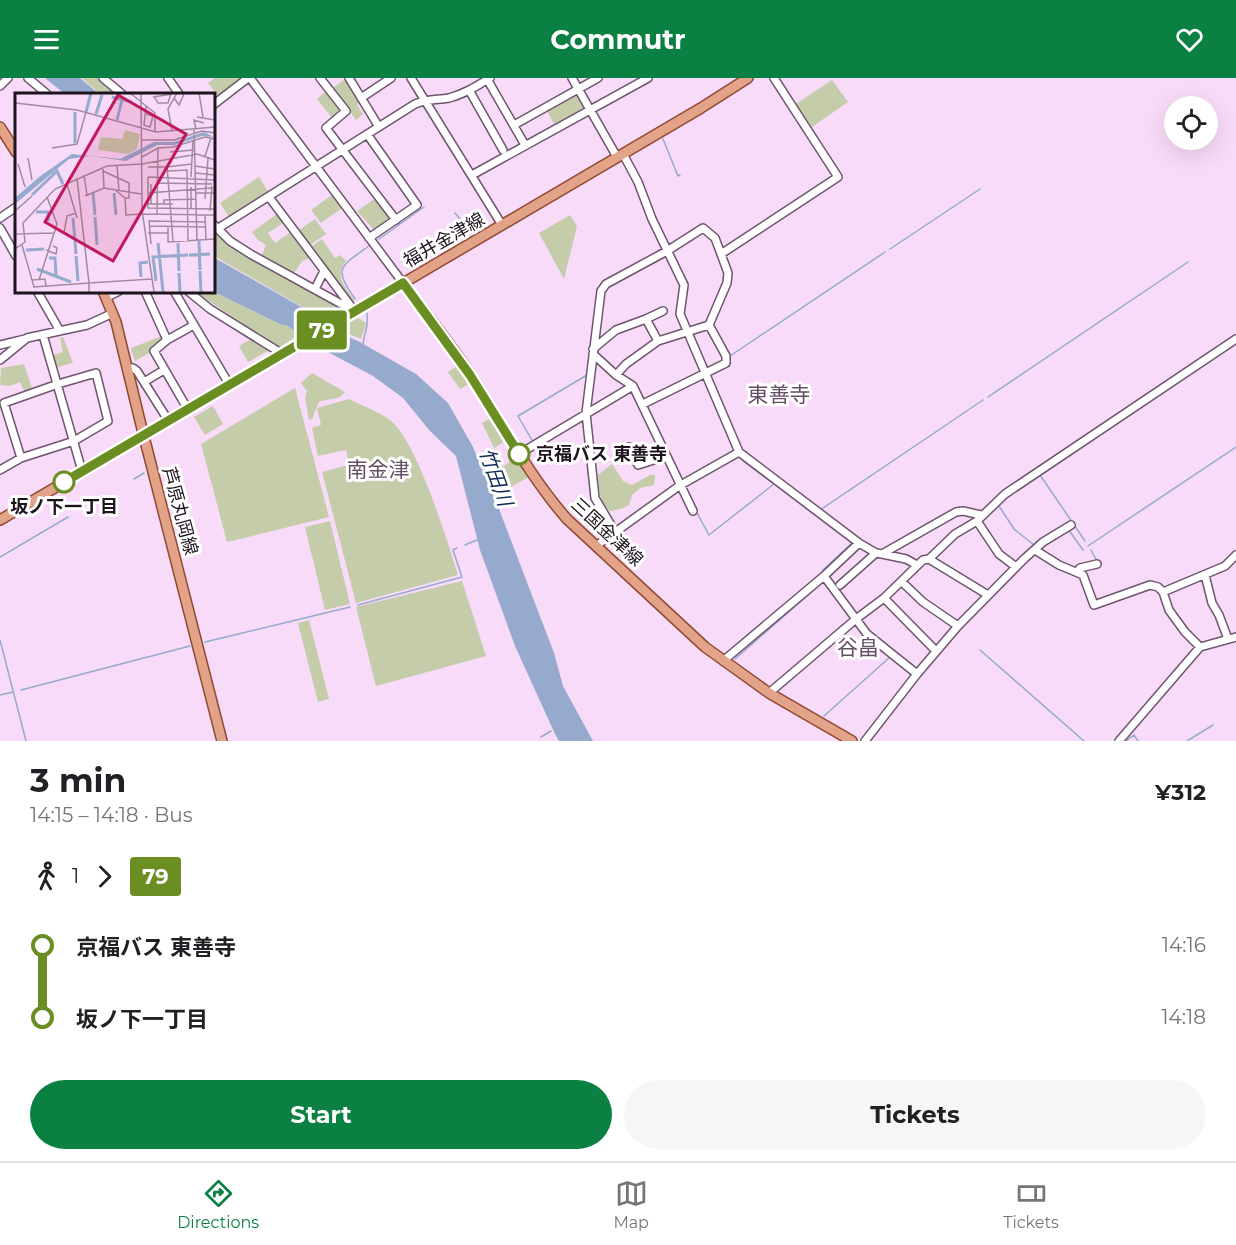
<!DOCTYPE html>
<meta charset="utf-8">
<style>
:root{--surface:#fff;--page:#f6f6f6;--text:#202124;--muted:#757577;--line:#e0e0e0;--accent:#0b8043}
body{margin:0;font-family:Montserrat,"Noto Sans JP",sans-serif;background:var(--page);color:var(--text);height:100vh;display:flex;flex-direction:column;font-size:22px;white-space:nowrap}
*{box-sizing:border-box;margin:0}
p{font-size:20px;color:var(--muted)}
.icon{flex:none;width:33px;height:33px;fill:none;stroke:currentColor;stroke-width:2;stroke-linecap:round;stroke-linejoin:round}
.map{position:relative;height:663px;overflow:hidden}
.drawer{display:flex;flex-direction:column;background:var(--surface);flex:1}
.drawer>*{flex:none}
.badge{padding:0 12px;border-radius:4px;font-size:21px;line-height:39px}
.controls{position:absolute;left:1164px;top:18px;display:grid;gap:12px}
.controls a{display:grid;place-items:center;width:54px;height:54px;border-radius:50%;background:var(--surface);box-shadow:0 6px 24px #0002;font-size:30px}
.map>.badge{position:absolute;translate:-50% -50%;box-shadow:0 0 0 3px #fff}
.legs{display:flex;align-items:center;gap:9px;height:66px;padding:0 30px;font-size:20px}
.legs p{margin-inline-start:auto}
.overview{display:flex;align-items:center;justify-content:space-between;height:102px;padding:0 30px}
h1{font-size:33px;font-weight:700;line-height:45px}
.primary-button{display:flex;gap:12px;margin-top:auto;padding:12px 30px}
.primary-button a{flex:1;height:69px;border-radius:36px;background:var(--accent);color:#fff;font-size:24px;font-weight:700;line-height:69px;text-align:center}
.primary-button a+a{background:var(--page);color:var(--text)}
ul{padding:0 30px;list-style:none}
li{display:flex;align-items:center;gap:21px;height:72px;font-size:22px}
li i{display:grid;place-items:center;width:9px;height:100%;margin:0 8px;background:currentColor}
li i::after{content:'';width:15px;height:15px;margin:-8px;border:4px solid;border-radius:50%;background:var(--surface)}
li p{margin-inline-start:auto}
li:first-child i{background:linear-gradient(#0000 50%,currentColor 0)}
li:last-child i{background:linear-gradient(currentColor 50%,#0000 0)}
header{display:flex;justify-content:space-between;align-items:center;height:78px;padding:0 30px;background:var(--accent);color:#fff;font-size:27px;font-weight:700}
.dock{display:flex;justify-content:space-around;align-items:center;height:84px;border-top:2px solid var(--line);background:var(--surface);font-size:16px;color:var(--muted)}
.dock a{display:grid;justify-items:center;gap:3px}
.dock .active{color:var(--accent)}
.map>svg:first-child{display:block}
.green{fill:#c4cca9}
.water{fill:#95aacd}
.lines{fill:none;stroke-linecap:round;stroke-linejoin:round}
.stream{stroke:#95aacd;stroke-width:1.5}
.minor-casing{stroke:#6e556e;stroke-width:10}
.major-casing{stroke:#914930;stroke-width:12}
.minor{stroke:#fff;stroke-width:7}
.major{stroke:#e2a389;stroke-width:9}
.line-1-casing{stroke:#fff;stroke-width:14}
.line-1{stroke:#6b8e23;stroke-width:9}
.stop-1-dot{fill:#fff;stroke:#6b8e23;stroke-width:3}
.labels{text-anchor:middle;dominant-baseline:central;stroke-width:6;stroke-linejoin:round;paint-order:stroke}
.street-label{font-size:18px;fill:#1e141e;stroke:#fff}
.stop-label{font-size:18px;font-weight:bold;fill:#1e141e;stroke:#fff;text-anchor:start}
.water-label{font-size:20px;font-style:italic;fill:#112956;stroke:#fff}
.quarter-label{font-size:21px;fill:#664e66;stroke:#fff}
.inset-river{fill:none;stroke:#95aacd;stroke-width:3}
.inset-road{fill:none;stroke:#a18ba1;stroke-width:1.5}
.view{fill:#c2185b;fill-opacity:0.15;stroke:#c2185b;stroke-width:3}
.inset-edge{fill:none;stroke:#1e141e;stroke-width:3}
</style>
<header><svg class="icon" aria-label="menu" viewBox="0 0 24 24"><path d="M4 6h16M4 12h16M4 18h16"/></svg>Commutr<svg class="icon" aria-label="heart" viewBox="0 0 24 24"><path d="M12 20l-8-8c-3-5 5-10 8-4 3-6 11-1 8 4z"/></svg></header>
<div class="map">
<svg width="1236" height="663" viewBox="0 0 1236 663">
<rect width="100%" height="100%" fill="#f8dbf8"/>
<path class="green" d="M82,0H98L117,16H100Z
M215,0H243L219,19L208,5Z
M345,1L362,23L357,27L363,36L356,42L333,10Z
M832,2L848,24L812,49L796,26Z
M326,13L341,32V35L333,41L317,21Z
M576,17L584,27L583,30L554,46L547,33Z
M259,99L269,115L229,139L220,125Z
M332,117L342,130L321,145L311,132Z
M376,120L391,140L390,143L375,153L357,133Z
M277,136L283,145L268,155L275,165L291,154L309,180L302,183L293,197L261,179L266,167L258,162L252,154Z
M570,137L577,148L564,201L539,155Z
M315,141L326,156L310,167L299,152Z
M213,152L246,178L343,231L324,241L228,186L213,177Z
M322,161L335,180L340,177L346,183C334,198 345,209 354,222L351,224L311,169Z
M193,213H212L282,247L285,246L301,256L280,269Z
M358,240L366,245L361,261L337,251Z
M162,258L163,262L151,274L135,283L131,270Z
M63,259L73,285L54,290L51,278L63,274L60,260Z
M253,260L271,271L248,284L239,268Z
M24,286L33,313L25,315L20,304L10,308L0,307L1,290Z
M460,286L472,304L460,311L448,294Z
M312,295L345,314C339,323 328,320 319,324L312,341L309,342L305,320L307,313L301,305Z
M295,310L329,439L227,464L201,366Z
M349,321C362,328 378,333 390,342C417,363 447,462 458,497L356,525L322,394L349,387L346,372L318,378L312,350L321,347L317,330Z
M213,328L223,346L205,357L194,339Z
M493,339L507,362L494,370L482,345Z
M517,379L529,399L509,410L502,389Z
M612,386L623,403L632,407L650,397H655L654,407L640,410L632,417L629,427L621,431L610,433C599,424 599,411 598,397Z
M330,443L350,526L325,532L305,449Z
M462,503L486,578L376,608L356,529Z
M309,542L329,621L318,624L298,545Z"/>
<path class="water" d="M45,0H80L99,16H65Z
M213,179L314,236L335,253L358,263L416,296L448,325L473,369L499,431L554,575L563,608L593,663H559L555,656L515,568L480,472L456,378L430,353L403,320L373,298L326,273L286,247H282L212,213Z"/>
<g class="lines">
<path class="stream" d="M591,27L641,0
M663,61L678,98L680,97
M525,63L587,30
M475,92L521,66
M455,135L470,153
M379,161L424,129
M890,171L980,111
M355,221C333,189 340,189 369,168
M363,267C364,253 369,251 367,235
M730,278L885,174
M988,319L1188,184
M533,364L518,338L587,297
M1040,397L1085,463
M134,401L144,395
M778,409L852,465L823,492
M999,428L1014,451L1034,467
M820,432L983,322
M696,433L709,457L774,406L743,383
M1068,451L1083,472
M465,467L477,462
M1088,468L1236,369
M1091,472L1097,483
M0,479L68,439
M828,499L857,536
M358,527L462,499L453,472L457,470
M0,562L26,663
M205,564L350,529
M884,565L917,591
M980,572L1084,663
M735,581L825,502
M21,612L190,568
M0,617L13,614
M824,638L890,579
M541,659L551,653
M1126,663L1134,657L1138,663
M1187,663L1213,647"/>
<defs>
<path id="minor" d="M28,0L47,16
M103,0L122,16
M168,0L179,16
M250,0L403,205
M320,0L346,33L326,50L396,142
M349,0L379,49
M411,0L502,147
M572,0L617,79
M487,1L525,67
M0,8L8,0
M469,12L503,72
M361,20L391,0
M213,27L248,0
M514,47L598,0
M367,56L417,127L369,160
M623,76L638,104L652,141L684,207L680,236L739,374L859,465L876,475L882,476L956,434L963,433L981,437
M472,97L648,0
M269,119L353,231
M0,140L16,129
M213,146L230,163L252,177L354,233
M0,150L16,178
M217,151L415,26C427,21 437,22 449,20C464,16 477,8 490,0
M315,211L324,193
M37,213L60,253
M145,213L167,262L194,247
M174,213L229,306
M188,213L210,231L281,275
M107,219L119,213
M646,241L663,233
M43,257L82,393
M167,262L154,273L187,330
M0,267L25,261
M593,271L616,252L646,241L658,263
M593,276L616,297
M0,282L27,260L87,247L113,235
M128,290H133L137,293L168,342
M144,304L164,292
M643,326L726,285V278L709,247L727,205L728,195L721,176L838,99L774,0
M629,369L638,387L666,378
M519,376L633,308
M0,392L21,380L74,363L108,343L96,295L58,306L4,325L21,380
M693,433L633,308L616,297L626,286L658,263L709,247
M977,443L999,476L1016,489
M615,454L595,420L586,335L601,213L606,206L667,173L703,150L715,160L721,176
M596,468L679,408L739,374
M1035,472L1059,487L1083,497L1094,527L1150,507L1158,509L1163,514L1169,532L1185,554L1200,569
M882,476L906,481L917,487
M929,481L988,517
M1077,494L1080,490L1097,486
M1205,497L1212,525L1219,537L1228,561
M824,498L867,556L917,596
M902,504L923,524L958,548
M840,507L876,475
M1163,514L1225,488L1236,477
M884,520L936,573
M723,583L824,498L859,465
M769,615L856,541L884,520L923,482L929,481L955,456L977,443L1005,416L1236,261
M865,663L917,596L958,548L1024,481L1043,464L1071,447
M1119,663L1200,569L1236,559"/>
<path id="major" d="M0,49L16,74
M403,205C426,236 451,266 472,299C503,347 529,398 567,441L705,569L769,615L852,663
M103,213L116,244L141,347L222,663
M0,442L701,30L748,0"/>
</defs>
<use href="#minor" class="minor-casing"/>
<use href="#major" class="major-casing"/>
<use href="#minor" class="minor"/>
<use href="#major" class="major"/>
</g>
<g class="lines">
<defs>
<path id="line-1" d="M64,404L403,205L470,297L519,376"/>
</defs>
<use href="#line-1" class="line-1-casing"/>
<use href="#line-1" class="line-1"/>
</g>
<g class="stop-1-dot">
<circle cx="519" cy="376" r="10"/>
<circle cx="64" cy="404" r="10"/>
</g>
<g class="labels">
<g class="street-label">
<text transform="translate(444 162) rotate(-30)">福井金津線</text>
<text transform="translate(180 433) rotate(75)">芦原丸岡線</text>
<text transform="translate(607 454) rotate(43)">三国金津線</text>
</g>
<g class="stop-label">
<text x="536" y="376">京福バス 東善寺</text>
<text x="64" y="429" text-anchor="middle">坂ノ下一丁目</text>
</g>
<g class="water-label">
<text transform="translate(496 399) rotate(70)">竹田川</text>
</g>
<g class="quarter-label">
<text x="779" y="316">東善寺</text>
<text x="378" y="391">南金津</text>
<text x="858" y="569">谷畠</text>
</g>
</g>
<g transform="translate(15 15)">
<rect width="200" height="200" fill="#f8dbf8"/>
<path d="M110,37L125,41L122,56L113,61L83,57L86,44L107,46Z" fill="#c4cca9"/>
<path d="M189,39L199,44L187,43L159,52H142L111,68L75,63L54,66L0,111V105L24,84L57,61L105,66L139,49H159Z" fill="#95aacd"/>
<path class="inset-river" d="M97,4L117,9M60,19V50M71,19L76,0M81,21L87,2M102,27L107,7M78,100L80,122M99,100L101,122M17,102L42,78L48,91M21,119H33V128M80,124L82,152M58,125L61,161M184,148L185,177M143,150L148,199M163,150L164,178M11,157L29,156M174,162L195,161M61,163L63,188M154,163L173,162M34,165H40L41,182M22,176L56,189M185,178L186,199M164,180L165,199M126,184L125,170L133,169M141,188L138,164L154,163"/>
<path class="inset-road" d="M115,0L140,20V39M126,0L127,117L139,199M184,0L188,24M139,3L143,10H153L156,0M138,4L157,1M159,5L164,12L169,1M0,10L62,17L141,39L200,34M131,21L138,23L135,34L129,32L131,13M182,24L200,27M179,37L182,147M181,37L179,27L189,30M157,38L153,16L162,0M126,47H159L187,38L200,40M37,55L62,51L71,19M155,59L179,57M190,63L196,45M127,64L143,55L158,54L190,44L200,46M13,65L17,87M3,71L10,94M127,71L182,61L200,67M102,72L104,98M180,73L200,76M133,74H152M88,76L89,95M88,78L114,90V105H110M153,78L172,77L173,148M180,80L200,82M69,82L72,102M133,84V115L200,116M133,84L200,87M176,84L178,47M62,85L74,190L137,186M142,90L197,91M52,91L62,125M99,96L110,105L111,122L127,121M133,100L196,95M181,100H200M70,103L89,95L126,101M190,106L193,65M133,111H158M136,111V91M149,111V107L181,106M176,116V94M0,118L17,103M195,118L197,93M127,121L200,122M142,121L143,55M190,122L191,147M135,133L190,134M153,134V149L200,146M49,140L52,123L61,120M133,140H153M0,141L39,140M158,148L152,74L177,71M136,151L134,128L190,129M7,152L19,194L74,190V199M0,156L10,149L8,130L40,96L92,73L126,71M31,157L41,161L42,155L38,153M17,187L30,186L31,193M24,187L42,131L32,104"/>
<path class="view" d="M103,2L171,41L98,168L30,129Z"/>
<rect width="200" height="200" class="inset-edge"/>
</g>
</svg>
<div class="controls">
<a><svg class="icon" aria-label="locate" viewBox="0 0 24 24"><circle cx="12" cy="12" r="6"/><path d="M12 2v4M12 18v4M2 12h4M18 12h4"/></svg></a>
</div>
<b class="badge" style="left:322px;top:252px;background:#6b8e23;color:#fff">79</b>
</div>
<section class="drawer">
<div class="overview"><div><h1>3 min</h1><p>14:15 – 14:18 · Bus</p></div><b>¥312</b></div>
<div class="legs"><svg class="icon" aria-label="walk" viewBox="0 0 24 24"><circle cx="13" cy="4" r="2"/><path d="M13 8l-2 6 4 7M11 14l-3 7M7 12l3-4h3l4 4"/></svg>1<svg class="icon" aria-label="forward" viewBox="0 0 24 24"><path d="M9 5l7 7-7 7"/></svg><b class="badge" style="background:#6b8e23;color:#fff">79</b></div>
<ul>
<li><i style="color:#6b8e23"></i><b>京福バス 東善寺</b><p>14:16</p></li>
<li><i style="color:#6b8e23"></i><b>坂ノ下一丁目</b><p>14:18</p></li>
</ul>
<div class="primary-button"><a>Start</a><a>Tickets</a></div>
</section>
<nav class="dock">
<a class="active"><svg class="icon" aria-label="directions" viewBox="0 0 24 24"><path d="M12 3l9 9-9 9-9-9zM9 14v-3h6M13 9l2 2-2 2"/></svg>Directions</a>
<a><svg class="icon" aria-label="map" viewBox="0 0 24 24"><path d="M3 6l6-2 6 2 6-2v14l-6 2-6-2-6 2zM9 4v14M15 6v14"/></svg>Map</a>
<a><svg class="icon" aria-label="tickets" viewBox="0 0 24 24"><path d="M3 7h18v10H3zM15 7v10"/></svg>Tickets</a>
</nav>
